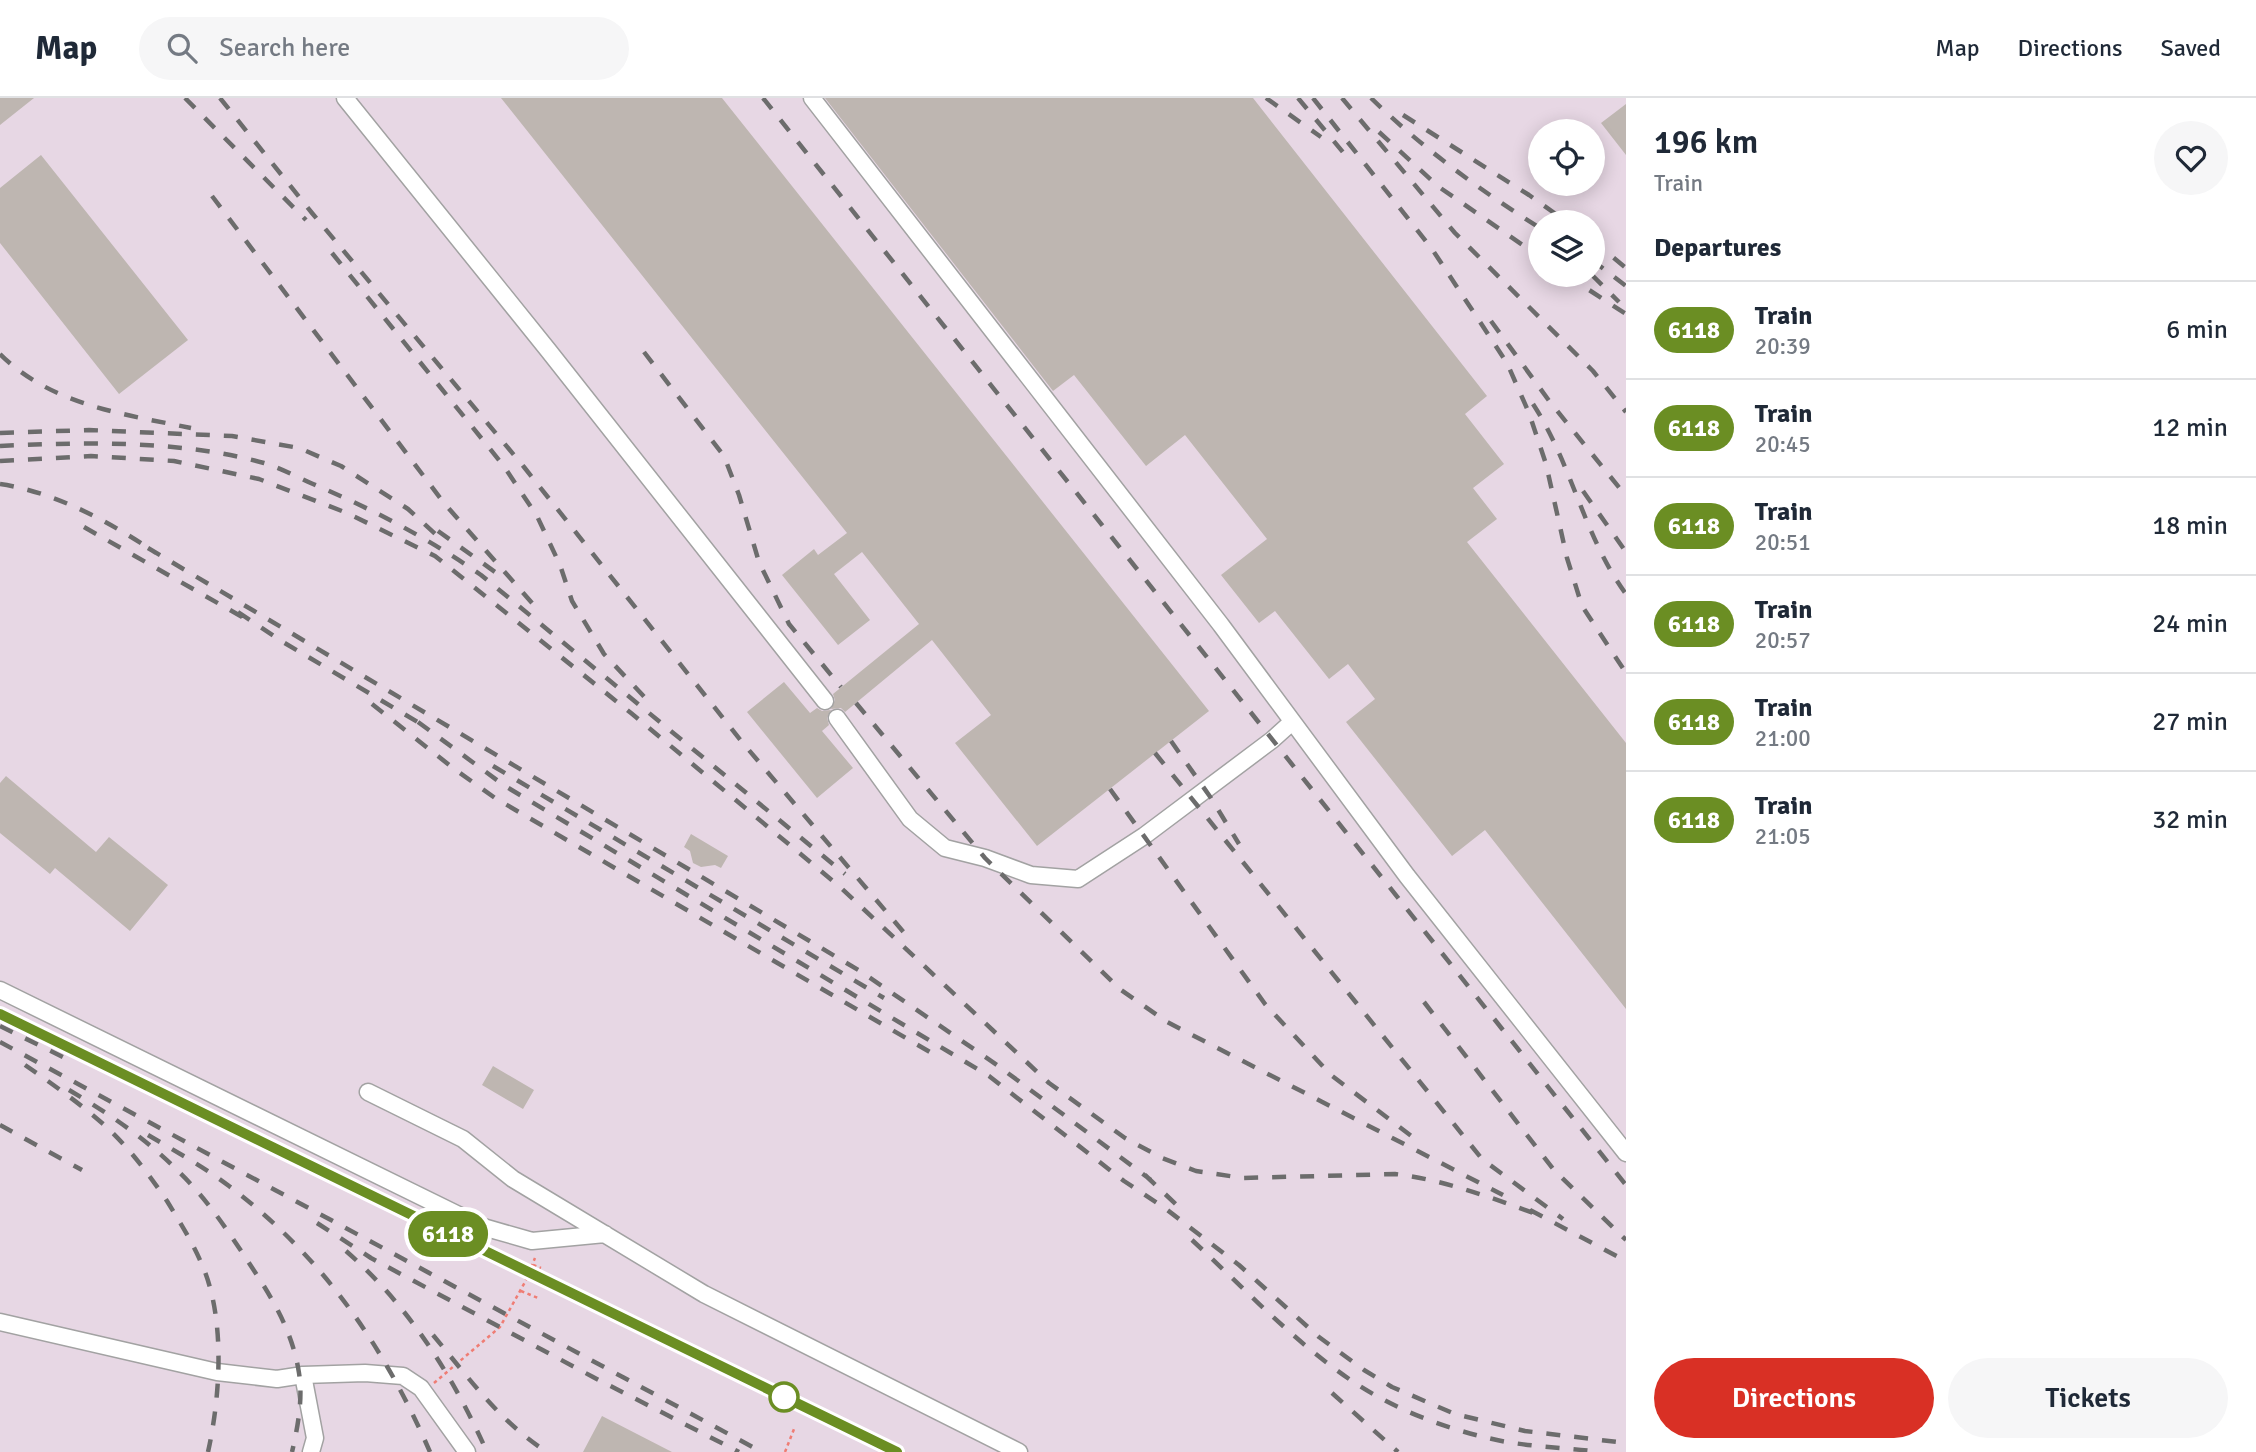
<!DOCTYPE html>
<style>
:root{--surface:#fff;--page:#f6f6f7;--text:#1f2937;--muted:#747a83;--line:#e0e1e3;--accent:#d93025}
body{margin:0;font-family:Signika,sans-serif;background:var(--page);color:var(--text);height:100vh;display:flex;flex-direction:column;font-size:26px;white-space:nowrap}
*{box-sizing:border-box;margin:0}
p{font-size:23px;color:var(--muted)}
.icon{flex:none;width:38px;height:38px;fill:none;stroke:currentColor;stroke-width:2;stroke-linecap:round;stroke-linejoin:round}
.map{position:relative;flex:1;overflow:hidden}
.panel{display:flex;flex-direction:column;background:var(--surface);width:630px}
.panel>*{flex:none}
.badge{padding:0 14px;border-radius:23px;font-size:24px;line-height:46px}
.controls{position:absolute;left:1528px;top:21px;display:grid;gap:14px}
.controls a{display:grid;place-items:center;width:77px;height:77px;border-radius:50%;background:var(--surface);box-shadow:0 4px 18px #0003;font-size:35px}
.map>.badge{position:absolute;translate:-50% -50%;box-shadow:0 0 0 4px #fff}
h2{padding:0 28px;font-size:26px;line-height:63px}
.round{display:grid;place-items:center;flex:none;width:74px;height:74px;border-radius:37px;background:var(--page)}
.headline{display:flex;align-items:center;justify-content:space-between;height:119px;padding:0 28px}
h1{font-size:33px;font-weight:600;line-height:52px}
.primary-button{display:flex;gap:14px;margin-top:auto;padding:14px 28px}
.primary-button a{flex:1;height:80px;border-radius:42px;background:var(--accent);color:#fff;font-size:28px;font-weight:600;line-height:80px;text-align:center}
.primary-button a+a{background:var(--page);color:var(--text)}
ul{padding:0;list-style:none}
li{display:flex;align-items:center;gap:21px;height:98px;padding:0 28px;border-top:2px solid var(--line)}
li div{flex:1}
li b{display:block;font-size:26px}
li em{font-style:normal}
li .badge{min-width:77px;font-weight:700;text-align:center}
header{display:flex;align-items:center;gap:42px;box-sizing:border-box;height:98px;padding:0 35px;background:var(--surface);border-bottom:2px solid var(--line)}
header strong{font-size:33px}
nav{display:flex;gap:38px;margin-inline-start:auto;font-size:24px}
.search{width:490px;height:63px;background:var(--page);display:flex;align-items:center;gap:18px;box-sizing:border-box;padding:0 24px;border-radius:38px;color:var(--muted);font-size:26px}
main{display:flex;flex:1;min-height:0}
.map>svg:first-child{display:block}
.industrial{fill:#e7d7e4;fill-rule:evenodd}
.building{fill:#beb6b1}
.lines{fill:none;stroke-linecap:round;stroke-linejoin:round}
.minor-casing{stroke:#a2a2a2;stroke-width:19}
.path{stroke:#ef7d74;stroke-width:2.5;stroke-dasharray:3.5 3.5;stroke-linecap:butt}
.minor{stroke:#fff;stroke-width:16}
.rail{stroke:#6c6c6c;stroke-width:4.5;stroke-dasharray:14 14;stroke-linecap:butt}
.line-casing{stroke:#fff;stroke-width:16}
.line{stroke:#6b8e23;stroke-width:10}
.stop-dot{fill:#fff;stroke:#6b8e23;stroke-width:3.5}
</style>
<header>
<strong>Map</strong>
<div class="search"><svg class="icon" aria-label="search" viewBox="0 0 24 24"><circle cx="10" cy="10" r="6"/><path d="M15 15l6 6"/></svg>Search here</div>
<nav><a>Map</a><a>Directions</a><a>Saved</a></nav>
</header>
<main>
<div class="map">
<svg width="1626" height="1354" viewBox="0 0 1626 1354">
<rect width="100%" height="100%" fill="#eeebe4"/>
<path class="industrial" d="M0,0H1626V1354H0ZM1540,33H1592V86H1540ZM1540,124H1592V177H1540Z"/>
<path class="building" d="M0,0H34L0,27Z
M501,0H722L1209,613L1037,748L955,645L991,617L932,542L845,614L841,610L831,611L835,602L833,596L919,526L862,454L834,476L870,522L838,547L782,477L814,451L818,457L847,435Z
M825,0H1253L1487,298L1465,316L1504,366L1473,390L1497,421L1467,444L1626,645V911L1485,732L1452,758L1346,624L1375,601L1348,566L1329,581L1275,513L1259,525L1221,477L1267,441L1185,337L1146,368L1074,277L1053,293Z
M1626,6V57L1601,25Z
M41,57L188,242L119,296L0,145V90Z
M784,584L810,615L817,610L822,613L831,612L827,620L829,627L822,633L853,670L817,700L747,614Z
M6,678L96,754L109,739L168,787L130,833L55,770L50,776L0,735V685Z
M691,736L728,758L721,770L715,767L701,769L693,765L690,753L684,749Z
M493,968L534,992L523,1011L482,987Z
M602,1318L672,1354H583Z"/>
<g class="lines">
<defs>
<path id="minor" d="M345,0L548,252L825,603
M812,0L1221,527L1407,778L1626,1055
M837,620L910,721L945,750L985,760L1031,777L1078,781L1144,738L1272,642L1292,624
M0,892L483,1129L532,1143L605,1136
M368,994L463,1041L513,1081L704,1196L1019,1354
M0,1224L217,1274L277,1281L303,1277L365,1275L403,1278L421,1290L467,1354
M303,1277L315,1340L311,1354"/>
</defs>
<use href="#minor" class="minor-casing"/>
<path class="path" d="M533,1167L541,1170
M521,1193L538,1200
M434,1285L500,1229L525,1184L535,1160
M785,1354L794,1331"/>
<use href="#minor" class="minor"/>
<path class="rail" d="M185,0L306,122
M220,0L312,115L524,369L742,644L912,844
M763,0L1626,1087
M1266,0L1321,39
M1298,0L1347,59
M1313,0L1432,151L1507,265L1529,315L1546,366L1567,460L1582,508L1626,575
M1342,0L1455,135L1593,273L1626,314
M1371,0C1420,48 1482,94 1540,130
M1403,17L1529,97L1567,124
M1379,34L1439,89L1540,159
M212,98L444,405L540,514
M1592,142L1626,170
M332,155L503,367L537,418L560,467L572,503L604,556L651,606
M1592,162L1626,188
M1566,177L1626,216
M1592,177L1619,204
M1491,223L1550,304L1626,398
M644,254L724,358L739,397L759,464L789,526L841,589
M0,256C51,307 123,316 191,330
M1533,306C1572,366 1584,439 1626,496
M0,335L89,332L232,338L299,350L341,368L408,411L444,444
M0,348C84,344 182,342 264,365C281,370 297,379 313,386C372,411 428,440 481,477L845,776
M0,363L91,358L174,363L259,381L347,415L435,458L631,615L839,788L1049,985L1125,1040L1162,1060L1196,1073L1243,1080L1395,1076C1445,1082 1492,1100 1539,1117
M0,386C55,394 110,424 156,455
M1583,393L1626,454
M84,429L244,520
M438,433L495,474
M148,450L860,873L997,967L1151,1082
M238,514L283,544L426,629
M856,605L985,760L1121,892L1167,924L1503,1097
M372,606L453,670L495,700L935,957
M418,624L505,688L989,978L1124,1083L1166,1111L1239,1167L1319,1239L1364,1272L1392,1289L1455,1316L1525,1333L1626,1345
M1171,643L1211,700L1239,746
M1155,655L1482,1061L1563,1121
M493,668L884,900
M1110,691L1265,906L1331,977L1418,1043
M1424,904L1554,1072L1626,1142
M0,916L897,1354
M0,928L63,959
M0,944L762,1354
M25,967C51,985 78,1004 102,1025C127,1047 148,1075 167,1103C181,1126 195,1148 205,1174C225,1227 220,1300 208,1354
M69,992C108,1015 148,1042 180,1075C208,1102 230,1136 251,1168C273,1201 293,1235 299,1275C303,1301 298,1328 292,1354
M0,1027L82,1072
M148,1037C175,1053 204,1069 229,1088C323,1159 384,1248 430,1354
M1145,1077L1183,1113
M1530,1112L1626,1163
M317,1125L371,1160L593,1279L739,1354
M1192,1142C1244,1190 1293,1243 1352,1283C1392,1310 1441,1329 1488,1340C1524,1349 1562,1349 1599,1354
M346,1153C409,1208 453,1278 487,1354
M433,1237C469,1280 499,1323 547,1354
M1332,1295L1398,1354"/>
</g>
<g class="lines">
<defs>
<path id="line" d="M0,916L897,1354"/>
</defs>
<use href="#line" class="line-casing"/>
<use href="#line" class="line"/>
</g>
<circle class="stop-dot" cx="784" cy="1299" r="14"/>
</svg>
<div class="controls">
<a><svg class="icon" aria-label="locate" viewBox="0 0 24 24"><circle cx="12" cy="12" r="6"/><path d="M12 2v4M12 18v4M2 12h4M18 12h4"/></svg></a>
<a><svg class="icon" aria-label="layers" viewBox="0 0 24 24"><path d="M12 4l9 5-9 5-9-5zM3 14l9 5 9-5"/></svg></a>
</div>
<b class="badge" style="left:448px;top:1136px;background:#6b8e23;color:#fff">6118</b>
</div>
<section class="panel">
<div class="headline"><div><h1>196 km</h1><p>Train</p></div><a class="round"><svg class="icon" aria-label="heart" viewBox="0 0 24 24"><path d="M12 20l-8-8c-3-5 5-10 8-4 3-6 11-1 8 4z"/></svg></a></div>
<h2>Departures</h2>
<ul>
<li><span class="badge" style="background:#6b8e23;color:#fff">6118</span><div><b>Train</b><p>20:39</p></div><em>6 min</em></li>
<li><span class="badge" style="background:#6b8e23;color:#fff">6118</span><div><b>Train</b><p>20:45</p></div><em>12 min</em></li>
<li><span class="badge" style="background:#6b8e23;color:#fff">6118</span><div><b>Train</b><p>20:51</p></div><em>18 min</em></li>
<li><span class="badge" style="background:#6b8e23;color:#fff">6118</span><div><b>Train</b><p>20:57</p></div><em>24 min</em></li>
<li><span class="badge" style="background:#6b8e23;color:#fff">6118</span><div><b>Train</b><p>21:00</p></div><em>27 min</em></li>
<li><span class="badge" style="background:#6b8e23;color:#fff">6118</span><div><b>Train</b><p>21:05</p></div><em>32 min</em></li>
</ul>
<div class="primary-button"><a>Directions</a><a>Tickets</a></div>
</section>
</main>
